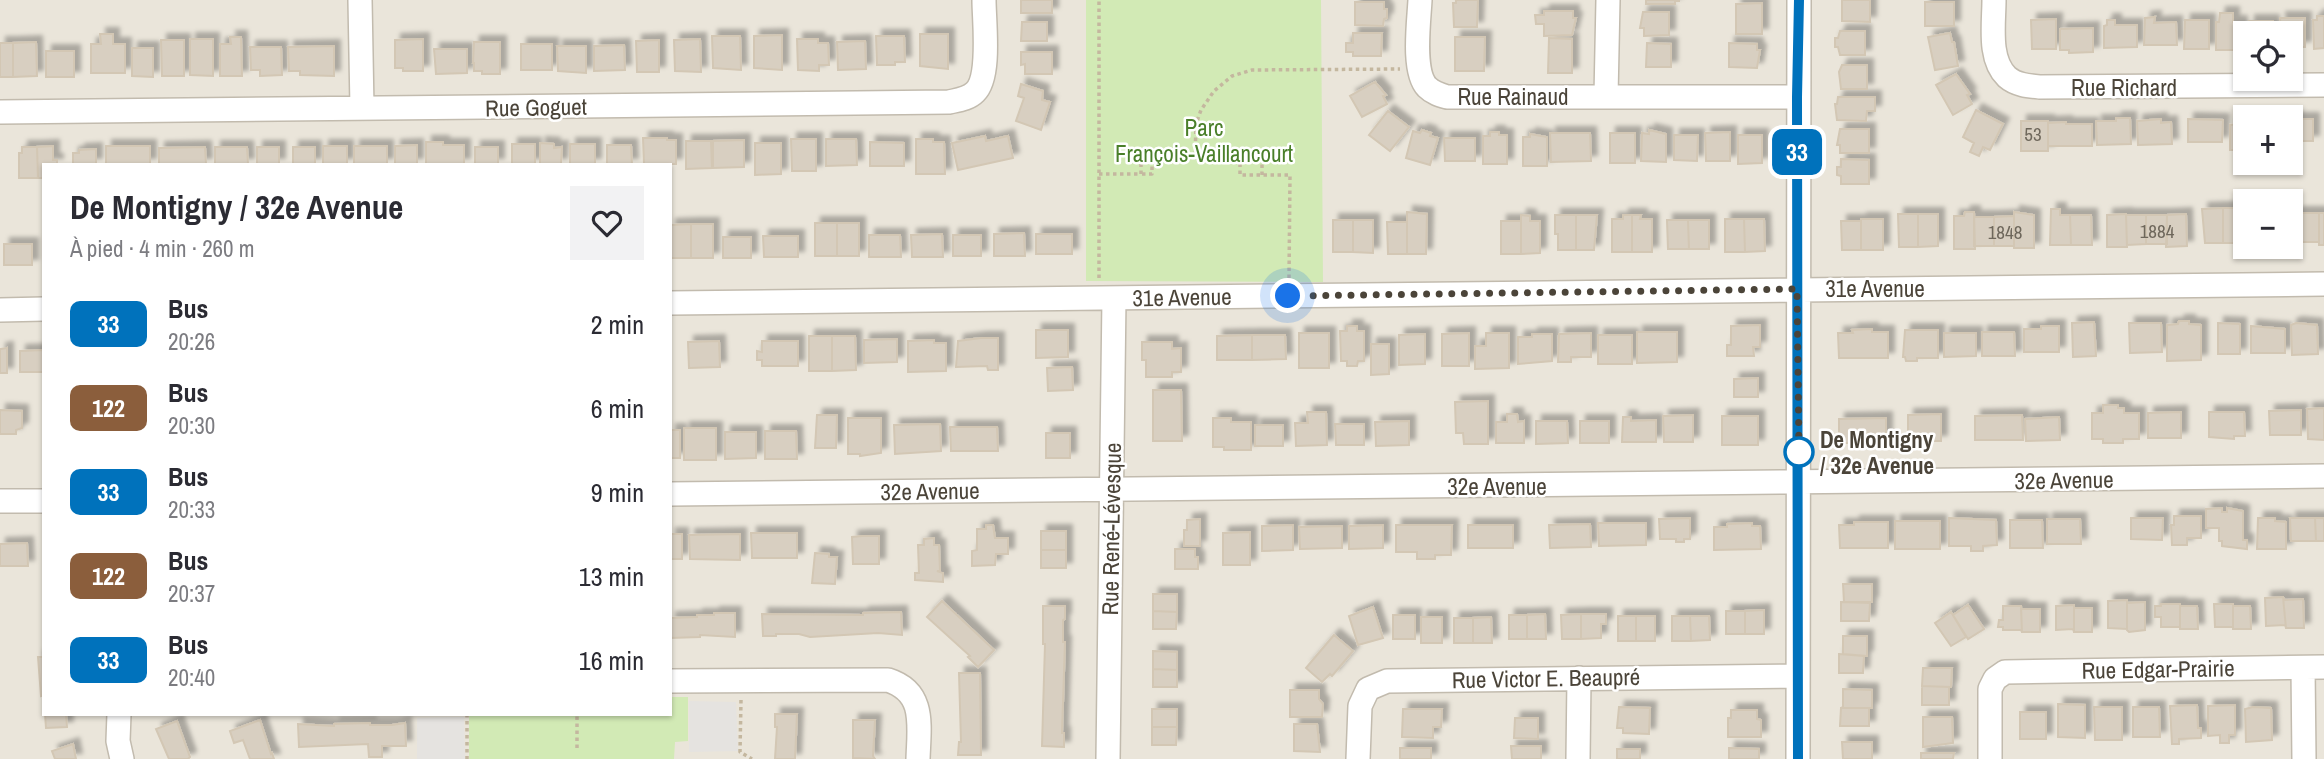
<!DOCTYPE html>
<html lang="fr">
<meta charset="utf-8">
<style>
:root{--surface:#fff;--page:#f2f2f3;--text:#2b2b33;--muted:#7c7c81}
body{margin:0;font-family:"Archivo Narrow",sans-serif;background:var(--page);color:var(--text);height:100vh;display:flex;flex-direction:column;font-size:26px;white-space:nowrap}
*{box-sizing:border-box;margin:0}
p{font-size:23px;color:var(--muted)}
.icon{flex:none;width:38px;height:38px;fill:none;stroke:currentColor;stroke-width:2;stroke-linecap:round;stroke-linejoin:round}
.map{position:relative;flex:1;overflow:hidden}
.side{position:absolute;left:42px;top:163px;width:630px;height:553px;display:flex;flex-direction:column;background:var(--surface);border-radius:0px;box-shadow:0 2px 5px #0004}
.side>*{flex:none}
.badge{padding:0 14px;border-radius:10px;font-size:24px;line-height:46px}
.fabs{position:absolute;left:2233px;top:21px;display:grid;gap:14px}
.fabs a{display:grid;place-items:center;width:70px;height:70px;border-radius:0px;background:var(--surface);box-shadow:0 2px 5px #0004;font-size:35px}
.you{position:absolute;width:35px;height:35px;margin:-18px;border:5px solid #fff;border-radius:50%;background:#1a73e8;box-shadow:0 0 0 10px #1a73e833}
.map>.badge{position:absolute;translate:-50% -50%;box-shadow:0 0 0 4px #fff}
.round{display:grid;place-items:center;flex:none;width:74px;height:74px;border-radius:0px;background:var(--page)}
.summary{display:flex;align-items:center;justify-content:space-between;height:119px;padding:0 28px}
h1{font-size:33px;font-weight:700;line-height:52px}
ul{padding:0;list-style:none}
li{display:flex;align-items:center;gap:21px;height:84px;padding:0 28px}
li div{flex:1}
li b{display:block;font-size:26px}
li em{font-style:normal}
li .badge{min-width:77px;font-weight:700;text-align:center}
.map>svg:first-child{display:block}
.residential{fill:#eae5da;fill-rule:evenodd}
.green{fill:#d2eab5}
.parking{fill:#e5e3e0}
.building{fill:#d8cfc1;stroke:#d3c7b4;stroke-width:2;filter:url(#shadow)}
.lines{fill:none;stroke-linecap:round;stroke-linejoin:round}
.minor-casing{stroke:#c2bbae;stroke-width:26}
.path{stroke:#c4b79f;stroke-width:3.5;stroke-dasharray:3.5 3.5;stroke-linecap:butt}
.minor{stroke:#fff;stroke-width:23}
.line-casing{stroke:#fff;stroke-width:16}
.line{stroke:#0072bc;stroke-width:10}
.walk{stroke:#4b4439;stroke-width:7;stroke-dasharray:0 12.6}
.stop-dot{fill:#fff;stroke:#0072bc;stroke-width:3.5}
.labels{text-anchor:middle;dominant-baseline:central;stroke-width:5;stroke-linejoin:round;paint-order:stroke}
.number-label{font-size:19px;fill:#6e675b}
.street-label{font-size:23px;fill:#4b4439;stroke:#fff}
.park-label{font-size:23px;fill:#4a7f2a;stroke:#fff}
.stop-label{font-size:23px;font-weight:bold;fill:#4b4439;stroke:#fff;text-anchor:start}
</style>
<div class="map">
<svg width="2324" height="759" viewBox="0 0 2324 759">
<defs>
<filter id="shadow"><feDropShadow dx="6" dy="-6" stdDeviation="2" flood-color="#0004"/></filter>
</defs>
<rect width="100%" height="100%" fill="#f6f3ec"/>
<path class="residential" d="M0,0H2324V759H0ZM2245,33H2291V79H2245ZM2245,117H2291V163H2245ZM44,164H670V714H44ZM2245,201H2291V247H2245Z"/>
<path class="green" d="M1086,0H1321L1323,282L1086,281Z
M670,697H688V741L675,742L674,759H469V714H670Z"/>
<path class="parking" d="M689,701L736,702L738,751L689,752Z
M464,717L465,759H417V718Z"/>
<path class="building" d="M1021,0H1052V13H1021Z
M1456,0H1478L1477,27H1454L1453,3H1456Z
M1646,0H1679V1H1675V4H1646Z
M1842,0H1870V22L1842,21Z
M1355,2H1384V9H1387V18L1384,19L1383,26L1355,25Z
M1925,2H1954V26H1925Z
M1762,3V34H1736V4Z
M1544,11H1573V18H1576L1572,35L1544,36V24H1536L1535,15H1544Z
M1643,12H1669V35L1644,36V28H1640Z
M2220,13H2233V22H2241V50H2216V22H2219Z
M2317,16H2324V48L2314,49L2313,20H2317Z
M2155,17L2154,23L2176,22L2177,45H2144L2145,18Z
M2280,18H2305V47H2291V33H2281Z
M2056,19V49H2032L2031,20Z
M2107,20H2115V25H2137V47L2104,48V26L2107,25Z
M2185,20H2209V49H2184Z
M2249,21H2273V33H2249Z
M1022,22H1047V41H1021Z
M2093,28V52L2069,53V50H2060V29Z
M1840,31H1865V55H1840L1838,47H1835V38H1838Z
M1353,33H1382L1381,56H1353V52H1346V43H1353Z
M1950,33L1952,42H1954L1958,66L1935,70L1928,37Z
M100,34H113V44H125V73H91V44H101Z
M920,34H948V69L920,66Z
M782,35V70L754,68V36Z
M712,36H740L741,70L713,68Z
M876,36H904L905,62H895V65H877Z
M230,37H241L242,76H220V44H231Z
M1455,37H1485L1484,71H1455Z
M1549,38L1572,39V73H1548Z
M190,39H213V76L190,75Z
M423,39V71H403V68H395V40Z
M700,39L701,72L675,71L674,40Z
M797,39H818V43H828L829,65H819V71L798,70Z
M161,40H184V76H162Z
M659,40V72H637L636,41Z
M865,41L866,69L838,70L837,42Z
M36,42L37,76L13,77V43Z
M474,42H500V74H482V71H474V63H473Z
M0,43H13V77H0Z
M1647,43L1671,44V67H1646Z
M1729,43L1757,44V50H1760L1757,68L1729,67Z
M521,44H552V70H521Z
M624,45L625,70L594,71V46Z
M334,46V76L300,75V71H289L288,47Z
M557,46H586V73L558,71Z
M250,47H281L282,75L260,76V70H251Z
M132,48H153V77L132,76Z
M434,49H467V73L436,74Z
M46,51H74V77H46Z
M1021,52H1052V74H1025V64L1021,65Z
M1842,65H1867V89H1841L1839,72Z
M1956,74L1970,94L1967,95L1972,104L1953,115L1936,85Z
M1375,82L1386,95L1383,96L1387,104L1362,117L1350,96Z
M1021,84L1043,91L1042,100L1050,102L1041,130L1016,121L1024,98L1018,96Z
M1838,97H1875V111H1867L1866,121L1837,120L1835,104H1837Z
M1976,110L2003,124L1990,150L1983,147L1979,156L1970,152L1974,143L1963,137Z
M1388,111L1409,127L1390,151L1369,135Z
M2116,118H2130L2131,144L2097,145L2096,121H2116Z
M2161,119V123L2171,122L2172,144L2138,145L2137,121Z
M2188,119L2223,120L2222,142H2188Z
M2291,119H2313V141H2291Z
M2021,121H2048V151H2021Z
M2066,122V124H2092V146H2048V123Z
M2241,122H2245V150H2230V125L2241,124Z
M1840,129H1869V153H1840V145H1837Z
M1422,130L1431,133L1430,136L1438,138L1430,165L1406,158L1413,131L1420,133Z
M1649,130L1666,134V162L1641,161L1642,133L1649,134Z
M1490,132H1499V135H1507V164H1483V136H1490Z
M1730,132V161H1706L1705,133Z
M1550,133H1590L1591,161L1551,162Z
M1610,133H1635V163H1610Z
M1530,134L1547,137V166H1523V137H1530Z
M1674,135H1698L1697,161L1674,160Z
M1738,135H1762V163L1738,164Z
M985,136L986,141L1008,136L1013,158L958,170L952,143Z
M643,138H667V140H676V164H644Z
M1444,138H1475V161H1445Z
M791,139H816V171H792Z
M826,139H856L857,165L826,166Z
M916,139H933V142H944L945,174H916Z
M744,140V167L713,168V141Z
M686,141H711L712,168L686,169Z
M426,142H443V145H464V164H426Z
M870,142L904,143V166H870Z
M540,143L554,144V148L562,147L561,164H540Z
M755,143H781V174L755,175Z
M512,144H535V164H512Z
M570,144H595V164H570Z
M417,145V164H395V146Z
M607,145H631L632,164H607Z
M53,146V160H57V164H44V178H38L37,147Z
M106,146H150V164H106Z
M323,146H347V164H323Z
M354,146H387V164H354Z
M22,147H37L38,178H19V153H22Z
M205,147L206,164H159V148Z
M215,147H247L248,164H215Z
M257,147H279V164H257Z
M293,147H315V164H293Z
M475,147H498V164H475Z
M96,149V164H73V153H79V150Z
M1841,159L1869,160V184H1841V176L1837,175V167H1841Z
M2223,208V243H2205L2202,209Z
M2223,208H2244L2241,243H2223Z
M2051,209H2060V215H2070L2071,245H2050Z
M1407,212L1427,214L1426,254H1407Z
M1965,212H1974L1975,249H1954V216H1964Z
M2014,212L2034,215V248H2014Z
M2298,213H2319V242H2299Z
M2298,213L2299,242L2291,243V214Z
M2319,213H2324V245H2319Z
M1898,214H1918V247H1899Z
M1918,214H1938V246L1918,247Z
M2126,214L2127,247H2107V215Z
M2186,214L2187,246L2166,247L2167,215Z
M1521,215L1530,216V221H1540V253L1521,254Z
M1555,215H1576V250H1558V234H1555Z
M1576,215H1597L1594,250H1576Z
M1623,215H1632V252H1612V219H1623Z
M1632,215H1641L1640,219H1652V252H1632Z
M2070,215H2091L2092,245H2071Z
M2126,215H2146V244L2127,245Z
M2146,215H2167V244H2146Z
M2014,216V246H1994V217Z
M1974,217H1994V246H1974Z
M1725,219H1744L1745,252H1725Z
M1744,219H1764L1765,251L1745,252Z
M1861,219H1883V250H1861Z
M1333,220H1353V252H1333Z
M1353,220H1373V253L1353,252Z
M1667,220H1688L1689,249H1668Z
M1688,220H1709V249H1689Z
M1501,221H1521V254H1501Z
M1841,221H1861V250H1842Z
M1387,222H1407V254H1388Z
M815,223H837V256H815Z
M837,223H859V256H837Z
M691,224H713V258H691Z
M691,224V258H670V225Z
M1024,233L1025,256H994V234Z
M942,234L943,257H912L911,235Z
M1036,234H1072V254H1036Z
M869,235H900L901,257H869Z
M953,235H981V256H953Z
M763,236H798V257H764Z
M723,237H751V258H723Z
M4,244H32V265H4Z
M2179,321H2189V324L2201,325V360L2167,361V325L2178,324Z
M2094,322L2096,356L2073,357L2072,323Z
M2129,323H2161L2162,352L2130,353Z
M2218,323L2240,324V354H2218Z
M2296,323L2317,325L2318,354L2292,355L2291,325Z
M1760,325V347H1753L1754,356H1727V345H1731V326Z
M1347,326H1357V331H1364V361H1358L1357,366H1347V361H1341L1340,331H1347Z
M2041,326H2059V352H2024V329H2041Z
M2251,326L2285,329V353H2251Z
M1872,329V332H1888V358H1839L1838,333H1853L1852,330Z
M1036,330H1068V357L1036,358Z
M1905,330H1938V358H1917V361H1906L1905,357H1903Z
M1637,332H1677V362L1637,363Z
M1982,332H2014L2015,356H1982Z
M1299,333H1329V368H1299Z
M1469,333V366H1442V334Z
M1486,333H1509V368L1475,369V346H1486Z
M1591,333V357H1571V362H1558L1559,334Z
M1944,333H1976V356L1944,357Z
M1425,334V364L1399,365V335Z
M1532,334H1552V361L1518,364V337H1532Z
M1252,335H1285L1286,359L1252,360Z
M1252,335V360H1217V336Z
M1598,335H1632V364H1598Z
M809,336H832V371H809Z
M832,336H855L856,370L832,371Z
M981,338H998V370H988L987,366L956,367L958,341Z
M897,339V362L864,363V340Z
M934,340V343H946V371L908,372V341Z
M719,341L720,367L689,368L688,342Z
M762,341H798V366H762V360H757V351L762,352Z
M1142,342H1172V349L1181,348V372H1172V377H1146V360H1142Z
M1371,344H1389V374L1371,375Z
M7,348V373H0V349Z
M44,350V372H20V351Z
M1072,367L1073,390L1048,391L1047,368Z
M1758,378V397H1734V379Z
M1153,390H1181L1182,441H1153Z
M1488,401V444H1464L1463,433H1456L1455,402Z
M2103,405H2118V408H2124V413H2139V439H2123V443H2103V439H2092V413H2103Z
M2324,408V440L2308,439L2307,409Z
M0,410L22,411V428L16,430V434H0Z
M2301,410V435H2270L2269,411Z
M1307,412H1326L1327,445L1296,446L1295,423H1308Z
M2181,412V438H2148V413Z
M2209,412H2244L2245,436H2234V439L2209,437Z
M1507,414H1517L1518,422L1524,421V443H1496V422H1507Z
M1941,414V441H1908V415Z
M817,415H837L836,448H815Z
M1693,415V442H1664L1663,416Z
M2022,415L2023,440H1975V416Z
M1722,416H1758V445H1722Z
M1623,417H1631V421L1656,420V442H1622Z
M2059,417L2060,440L2026,441L2025,419Z
M848,418H881V453L860,456V454H848Z
M1213,418H1231V422H1251V450H1224V447H1213Z
M1886,418V447H1852V443H1839V419Z
M1409,421V445L1376,446L1375,422Z
M1536,421H1567L1568,443L1536,444Z
M1580,421H1609V443H1580Z
M940,424L941,451L895,454L894,425Z
M1335,424H1364V445H1336Z
M1255,425H1283V446H1255Z
M950,427H997L998,451H951Z
M684,428H716V460H684Z
M670,430H680V458H670Z
M765,431H796L797,459H765Z
M725,432H756V458L725,459Z
M1046,433H1070V458H1046Z
M2222,508V512H2227V508L2243,511V540H2247V549L2222,546V541H2219V528H2206V509Z
M2174,516H2201V538H2187V545H2172L2171,525H2174Z
M1690,518V539H1684V542H1676V539H1660L1659,519Z
M1949,518L1996,520L1997,545L1983,546V551H1971V546H1949Z
M2131,518H2163L2162,540L2131,539Z
M2258,518H2275V521L2286,522V549H2257Z
M2290,518H2315L2316,541H2291Z
M2315,518H2324V541H2316Z
M1200,519V546H1184V530H1187V520Z
M2047,519H2080L2081,544H2047Z
M2010,520H2042L2043,548H2010Z
M1895,521H1940V549H1895Z
M1854,522H1888V548H1840L1839,525H1854Z
M1598,523H1646V545L1599,546Z
M1752,523V526H1760L1761,549L1714,550V527H1727V524Z
M1590,524L1591,547L1550,548L1549,525Z
M986,525H993L995,538H1008V554H996L995,565L972,566V551L977,550V529H986Z
M1293,525V550L1262,551V526Z
M1383,525V548L1349,549V526Z
M1396,525H1452L1451,555H1435V559H1417V552H1396Z
M1468,525H1513V548H1468Z
M1342,526V548L1300,549L1299,527Z
M1041,531H1066V550H1041Z
M1250,532V565H1223V533Z
M751,533H797V558H752Z
M670,534H682V559H670Z
M740,534V560L690,559L689,535Z
M862,536H879V564H853L852,537Z
M934,538V545H939L940,571H937L943,573V582L915,580V573H919L918,545H924V539Z
M27,543L28,566H0V544Z
M1175,549H1195V557H1198V569H1175Z
M1041,550H1066V568H1041Z
M815,553L829,554V557H837L835,584L812,583Z
M1843,584H1872V602H1844Z
M1153,594H1177V612L1153,611Z
M2283,597L2285,600L2303,599L2304,628H2286Z
M2283,597L2286,628L2285,625L2266,626L2265,598Z
M2127,600V629L2108,628V601Z
M942,601L994,650L978,667L968,657L970,656L927,617Z
M1841,602L1870,603L1869,621H1841Z
M2145,602V630L2129,632L2127,630V603Z
M2161,604H2180V627H2161V617H2155V606H2161Z
M2214,604H2233V627H2215Z
M1968,605L1984,629L1968,639L1953,615Z
M2074,605V632L2073,629L2056,630V606Z
M1043,606H1065V619L1063,620V642H1065L1062,733H1064V747L1042,746L1045,644H1043Z
M2003,606H2021L2022,632L2021,630H2003V627H1998L1999,620H2003Z
M2180,606H2197L2198,629H2180Z
M2233,606H2250L2251,629H2233Z
M1373,607L1383,638L1358,645L1349,616Z
M2074,608H2092V632H2074Z
M2021,609H2040V632H2022Z
M1764,610V634H1745V611Z
M1153,611L1177,612L1176,629H1153Z
M1726,611H1745V634H1726Z
M901,612L902,635L878,633L810,637L799,634H776V636H763L762,614L863,615V613Z
M1951,612L1966,637L1951,646L1935,623Z
M714,613H735V637L700,635V637L670,638V618L697,617V615H714Z
M1545,614L1546,639H1527V615Z
M1581,614H1606V624H1601V638L1581,639Z
M1581,614V639H1562L1561,615Z
M1393,615H1415V639H1393Z
M1509,615H1527V639H1509Z
M1618,616H1636V641H1618Z
M1636,616H1655V641H1636Z
M1672,616H1690L1691,641H1672Z
M1690,616H1709L1710,640L1691,641Z
M1421,617H1442V643H1421Z
M1491,617L1492,643H1473V618Z
M1454,618H1473V643H1454Z
M1334,635L1353,651L1332,676L1330,674L1322,682L1306,668Z
M1843,636H1867V656L1843,654Z
M1153,651L1177,652V670L1153,669Z
M1839,654L1864,656L1863,673H1839Z
M38,657H44V703L43,695L41,696Z
M1923,668H1952L1951,687L1922,686Z
M1153,669L1177,670V687H1153Z
M959,673H980L981,755H958L959,742H961Z
M1922,686L1949,687V705H1922Z
M1843,689L1872,690V708H1841L1843,707Z
M1290,690H1319V699L1323,704L1322,717H1290Z
M2058,704L2085,705V738L2058,737Z
M2197,705L2198,728H2201V738L2179,739V744H2172L2170,706Z
M2235,705V735H2229V743H2220V735L2208,736V706Z
M1619,707L1650,708L1649,734L1623,733V728H1617Z
M2094,707H2122V740H2095Z
M2133,707H2159L2160,737H2133Z
M2253,707L2271,708L2272,740L2246,742L2245,709Z
M1841,708H1869V726H1840Z
M1152,709H1177V727H1152Z
M1403,709H1442L1441,727H1433V738L1402,737Z
M1731,710H1757V719L1761,720V737H1728V718H1731Z
M2020,712H2046V739H2020Z
M45,714H66L67,727L46,728Z
M775,714H797L795,759H775L777,727H775Z
M1923,717H1952L1953,743L1923,747Z
M1515,718H1538V739L1514,738Z
M260,720L271,754L272,753L274,759H250L243,740L234,743L230,731Z
M853,720H875L873,756L875,759L853,758Z
M177,721L190,757L188,759H169L156,729Z
M370,723V725H392L405,723L406,746H382V757H369L368,744L299,747L298,724L334,726V724Z
M1294,724H1317L1320,752L1294,751Z
M1152,727H1177L1176,745H1152Z
M1842,742H1872V759H1843Z
M73,744L76,759H55L52,751Z
M1511,746H1541V759H1512Z
M1400,748H1431V759H1400Z
M1729,748L1759,749V759H1729Z
M1617,749H1640V759H1617Z
M1921,753H1954L1953,759H1921Z"/>
<g class="lines">
<defs>
<path id="minor" d="M360,0L362,108
M1420,0C1419,21 1412,71 1427,87C1433,93 1440,95 1447,97H1797
M1994,0C1994,24 1988,59 2007,77C2016,85 2029,86 2040,87L2324,85
M1606,96L1608,0
M0,112L949,102C958,100 968,99 975,92C991,77 984,22 984,0
M670,303L2324,284
M0,310L44,309
M670,494L2324,476
M0,501H44
M2303,668L2304,759
M670,681L888,680C926,692 919,726 918,759
M119,714L118,741L122,759
M1108,759L1114,298
M1358,759L1360,706L1368,689L1387,681L1798,676
M1578,759L1579,678
M1798,759L1799,0
M1990,759V689L1995,679L2005,672L2324,667"/>
</defs>
<use href="#minor" class="minor-casing"/>
<path class="path" d="M1099,174H1141V158H1195
M1142,174H1152V158
M1262,175V159
M1099,278V0
M1289,278L1290,175H1240V159L1195,158L1196,124L1201,110L1214,91L1232,76L1252,70L1400,69
M741,700L740,752L752,759
M467,714V759
M577,748V714"/>
<use href="#minor" class="minor"/>
</g>
<g class="lines">
<defs>
<path id="line" d="M1798,759L1797,97L1799,0"/>
</defs>
<use href="#line" class="line-casing"/>
<use href="#line" class="line"/>
<path class="walk" d="M1288,296L1797,289L1799,452"/>
</g>
<circle class="stop-dot" cx="1799" cy="452" r="14"/>
<g class="labels">
<g class="number-label">
<text x="2033" y="134">53</text>
<text x="2157" y="231">1884</text>
<text x="2005" y="232">1848</text>
</g>
<g class="street-label">
<text x="2124" y="87">Rue Richard</text>
<text x="1513" y="96">Rue Rainaud</text>
<text transform="translate(536 107) rotate(-1)">Rue Goguet</text>
<text x="1875" y="288">31e Avenue</text>
<text transform="translate(1182 297) rotate(-1)">31e Avenue</text>
<text transform="translate(2064 480) rotate(-1)">32e Avenue</text>
<text x="1497" y="486">32e Avenue</text>
<text transform="translate(930 491) rotate(-1)">32e Avenue</text>
<text transform="translate(1111 529) rotate(-89)">Rue René-Lévesque</text>
<text transform="translate(2158 669) rotate(-1)">Rue Edgar-Prairie</text>
<text transform="translate(1546 678) rotate(-1)">Rue Victor E. Beaupré</text>
</g>
<g class="park-label">
<text x="1204" y="127">Parc<tspan x="1204" dy="26">François-Vaillancourt</tspan></text>
</g>
<g class="stop-label">
<text x="1820" y="439">De Montigny<tspan x="1820" dy="26">/ 32e Avenue</tspan></text>
</g>
</g>
</svg>
<div class="fabs">
<a><svg class="icon" aria-label="locate" viewBox="0 0 24 24"><circle cx="12" cy="12" r="6"/><path d="M12 2v4M12 18v4M2 12h4M18 12h4"/></svg></a>
<a>+</a>
<a>−</a>
</div>
<div class="you" style="left:1288px;top:296px"></div>
<b class="badge" style="left:1797px;top:152px;background:#0072bc;color:#fff">33</b>
<section class="side">
<div class="summary"><div><h1>De Montigny / 32e Avenue</h1><p>À pied · 4 min · 260 m</p></div><a class="round"><svg class="icon" aria-label="heart" viewBox="0 0 24 24"><path d="M12 20l-8-8c-3-5 5-10 8-4 3-6 11-1 8 4z"/></svg></a></div>
<ul>
<li><span class="badge" style="background:#0072bc;color:#fff">33</span><div><b>Bus</b><p>20:26</p></div><em>2 min</em></li>
<li><span class="badge" style="background:#8b5e3c;color:#fff">122</span><div><b>Bus</b><p>20:30</p></div><em>6 min</em></li>
<li><span class="badge" style="background:#0072bc;color:#fff">33</span><div><b>Bus</b><p>20:33</p></div><em>9 min</em></li>
<li><span class="badge" style="background:#8b5e3c;color:#fff">122</span><div><b>Bus</b><p>20:37</p></div><em>13 min</em></li>
<li><span class="badge" style="background:#0072bc;color:#fff">33</span><div><b>Bus</b><p>20:40</p></div><em>16 min</em></li>
</ul>
</section>
</div>
